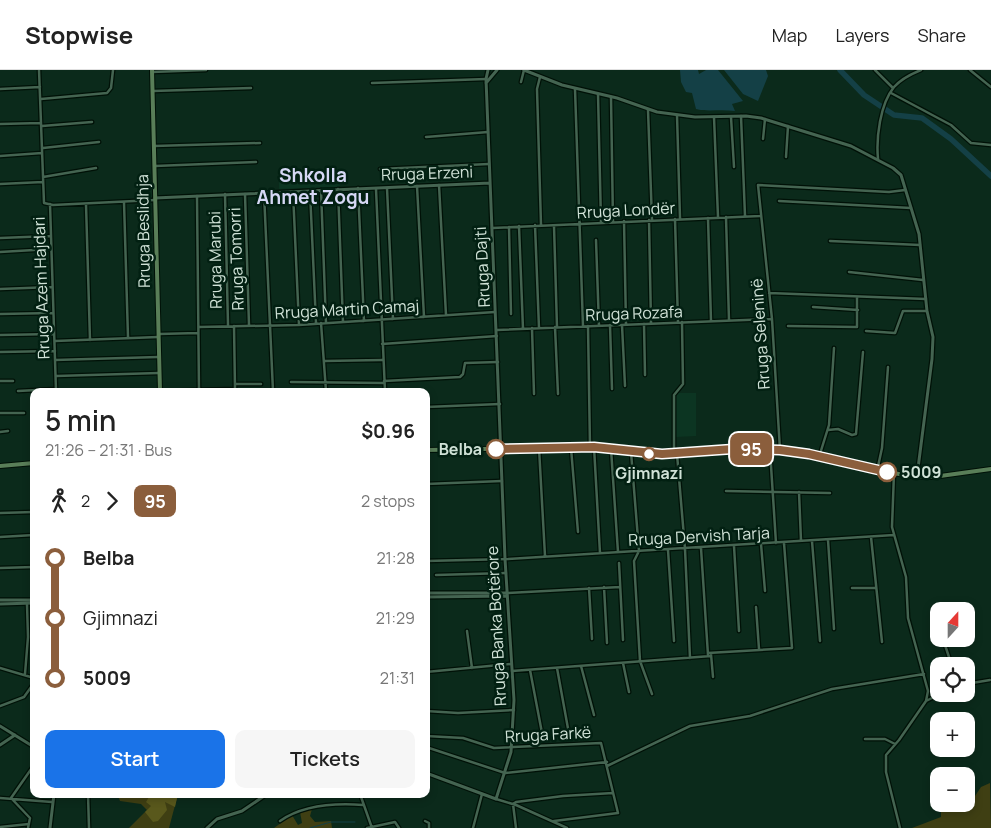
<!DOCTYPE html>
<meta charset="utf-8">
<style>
:root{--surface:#fff;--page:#f6f6f6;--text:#222;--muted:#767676;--line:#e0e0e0;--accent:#1a73e8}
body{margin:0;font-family:Manrope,sans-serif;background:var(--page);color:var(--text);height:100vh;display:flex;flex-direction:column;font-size:19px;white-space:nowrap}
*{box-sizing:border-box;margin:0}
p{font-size:16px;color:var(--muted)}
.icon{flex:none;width:28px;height:28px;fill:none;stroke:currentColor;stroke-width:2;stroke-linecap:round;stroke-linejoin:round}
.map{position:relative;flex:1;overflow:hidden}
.panel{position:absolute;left:30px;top:318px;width:400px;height:410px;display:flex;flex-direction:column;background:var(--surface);border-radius:10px;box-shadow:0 2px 8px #0003}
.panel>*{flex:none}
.badge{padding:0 10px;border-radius:8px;font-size:18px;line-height:32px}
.needle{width:32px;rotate:21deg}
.controls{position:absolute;left:930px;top:532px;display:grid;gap:10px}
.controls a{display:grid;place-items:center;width:45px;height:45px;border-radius:10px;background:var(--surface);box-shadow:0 2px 8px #0003;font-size:25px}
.map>.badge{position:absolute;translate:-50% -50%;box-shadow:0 0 0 2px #fff}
.legs{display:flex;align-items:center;gap:8px;height:55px;padding:0 15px;font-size:16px}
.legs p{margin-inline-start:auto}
.headline{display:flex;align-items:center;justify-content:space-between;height:85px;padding:0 15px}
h1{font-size:28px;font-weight:600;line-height:38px}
.action{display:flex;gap:10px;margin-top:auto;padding:10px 15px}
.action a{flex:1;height:58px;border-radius:10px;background:var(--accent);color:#fff;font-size:20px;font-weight:600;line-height:58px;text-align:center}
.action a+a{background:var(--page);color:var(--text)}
ul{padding:0 15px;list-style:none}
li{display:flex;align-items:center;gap:18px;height:60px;font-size:19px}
li i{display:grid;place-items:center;width:8px;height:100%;margin:0 6px;background:currentColor}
li i::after{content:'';width:12px;height:12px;margin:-6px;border:4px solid;border-radius:50%;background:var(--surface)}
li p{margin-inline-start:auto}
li:first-child i{background:linear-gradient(#0000 50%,currentColor 0)}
li:last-child i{background:linear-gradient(currentColor 50%,#0000 0)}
header{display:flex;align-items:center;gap:30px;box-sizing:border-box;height:70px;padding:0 25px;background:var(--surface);border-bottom:1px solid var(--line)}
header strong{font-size:24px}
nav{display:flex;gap:28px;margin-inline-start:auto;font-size:18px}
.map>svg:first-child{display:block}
.built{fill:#0c3522}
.green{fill:#3f3f13}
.forest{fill:#59581c}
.water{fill:#144046}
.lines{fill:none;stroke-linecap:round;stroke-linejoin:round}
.stream{stroke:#144046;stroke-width:1}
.river{stroke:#144046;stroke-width:5.5}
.minor-casing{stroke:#001107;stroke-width:5}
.tertiary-casing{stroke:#001107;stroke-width:5.5}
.secondary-casing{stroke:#001107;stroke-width:6}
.minor{stroke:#446451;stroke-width:2.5}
.tertiary{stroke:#446451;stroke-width:3}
.secondary{stroke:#597e58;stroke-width:4}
.line-1-casing{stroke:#fff;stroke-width:11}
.line-1{stroke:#8b5e3c;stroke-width:8}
.stop-1-dot{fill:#fff;stroke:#8b5e3c;stroke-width:2.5}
.labels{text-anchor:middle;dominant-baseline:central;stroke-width:5;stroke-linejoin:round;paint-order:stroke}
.street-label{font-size:16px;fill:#d0e2d7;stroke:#022012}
.stop-label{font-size:16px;font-weight:bold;fill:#d0e2d7;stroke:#022012;text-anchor:end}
.quarter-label{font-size:19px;font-weight:bold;fill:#d6d8f5;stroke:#022012}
</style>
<header>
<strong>Stopwise</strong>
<nav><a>Map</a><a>Layers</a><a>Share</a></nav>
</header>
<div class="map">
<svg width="991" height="758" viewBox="0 0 991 758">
<rect width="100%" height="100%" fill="#0b2a1b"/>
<path class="built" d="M342,103V112L339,117L279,119V105Z
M676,323H696V366L676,367Z"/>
<path class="green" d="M990,713L991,758H912L941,747V737L971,732L981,717Z
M117,724H178L169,758H129L147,740L141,734L120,731Z
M312,739L310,746L315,752L331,751L332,758H274L292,745L298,755L302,753L300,742Z"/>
<path class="forest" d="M140,724H168L169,726L178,724L175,737L165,732L167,740L158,751L153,752L145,742L151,736L146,732L149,727Z"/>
<path class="water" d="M680,0H698L699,4L706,0H718L743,31L732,34L735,41C720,39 707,42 696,39L692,23L686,22L681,12Z
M724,0H766L768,6L758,31L743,24Z"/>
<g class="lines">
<path class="stream" d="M310,758L331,752H355"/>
<path class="river" d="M840,0L864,25L894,45L922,48L951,69L991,106"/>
<defs>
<path id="minor" d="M39,0L44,133L53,135L155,130
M875,0L893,18
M970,0L991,17
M152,2L206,0
M540,7L537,19L541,155
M521,12L524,0
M372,13L486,9
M0,19L40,17
M575,19L583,256
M153,21L251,18
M891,23L951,55L971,73L991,75
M598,24L601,152
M611,27L613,152
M41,29L107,23L111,18L113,0
M648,40L652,150
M677,45L680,148
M741,46L745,146
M714,47L718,147
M731,47L734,97
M0,54L41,53
M42,56L92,52
M426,67L488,62
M763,69L765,49
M154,76L260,73
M43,78L99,72
M0,86L42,83
M786,87L788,56
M878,89C876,68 880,34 894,17C901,9 911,4 921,0
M155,96L256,92
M380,99L489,94
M43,107L96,98
M0,114L43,112
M439,115L446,245
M417,116L424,247
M358,118L364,251
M387,118L393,249
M338,119L343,252
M376,119L385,321
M321,120L326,253
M310,121L316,253
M293,122L299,255
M264,123L273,321
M225,124L228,255
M245,124L249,255
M197,126L199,320
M779,131L911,138
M124,132L128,267
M50,134L56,321
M86,134L90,270
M726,147L729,250
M708,148L711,251
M675,149L678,252
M649,150L651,253
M624,151L626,254
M535,155L539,258
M519,156L523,259
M554,156L557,257
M509,157L511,244
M492,158L760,146
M0,168L51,166
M596,170L599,256
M830,171L920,175
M0,182L51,179
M849,202L923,210
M0,219L52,217
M769,223L926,229
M813,237L858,240
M0,244L53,243
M321,253L326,321
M644,254L645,305
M610,255L612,319
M622,255L625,316
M588,256L590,377
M788,256L857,257V228
M199,257L299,255L495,242
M555,257L558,324
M532,258L534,324
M497,260L772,249
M866,261L895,263L903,241H927
M159,264L198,263
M0,265L54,264
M55,271L158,267
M382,274L497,266
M0,282L55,281
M55,290L158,287
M324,291L382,290
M56,306L159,303
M0,311H13
M384,311L460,307L463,304L465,293L498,292
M291,312L384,313
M235,314H261
M18,321L56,319
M160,321L235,319L234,256
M426,337L500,334
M0,343H24
M828,360L838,359L852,365L856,364L863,282
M0,362L8,361
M594,377L600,483
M539,378L545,486
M571,378L578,462
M611,379L618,482
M770,380L776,473
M780,380L772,249L758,115L889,122L905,120
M631,382L639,481L634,491L640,591L652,624
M674,382V325L683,314L682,252
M677,384L685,479L690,588
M819,387L829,355L834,278
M877,401L882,378L888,297
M894,403L892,457L906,507L908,548L928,621L926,631L899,670L886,685V702L900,758
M426,414L502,411
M726,421L830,423
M799,422L801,471
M0,443L34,442
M0,467L34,465
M871,467L882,572
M828,470L834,559
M812,471L820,571
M761,474L765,521
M734,476L739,561
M701,478L708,585
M668,480L674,571
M426,491L508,489L894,465
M619,493L623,570
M0,498L34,497
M436,505L506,503
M604,517L607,573
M589,518L592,569
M852,518H875
M506,523L620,517
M756,537L759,579
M467,561L472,598
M943,569L952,596
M708,583L792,578L784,473
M711,584L713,607
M623,593L629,622
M581,596L594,645
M0,598L34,608
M557,598L569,664
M530,600L542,663
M512,601L711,586
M426,602L511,594
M25,604L28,567L27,534
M966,614L990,610
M926,631L940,624
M0,636L24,627L34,613
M426,641L458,643L514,640
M426,666L463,668L494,678L601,673L618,743L554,751
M865,669H885L895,674
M426,677L505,703L607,692
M607,696L690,656L750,646L832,619L924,604
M88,724L89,758
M360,724L372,758
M0,728L52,732
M496,729L516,735L567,758
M280,751C303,735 335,733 363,735
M425,751L429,753V758
M0,757L29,754
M28,758L30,748L11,728L34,695
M367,758L395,752L399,758
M473,758L482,724
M516,758L513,734L516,732L563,726L613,723"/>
<path id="tertiary" d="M524,0L562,15L617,28L657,42L695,47L746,46L761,48L851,76L893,98L901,105L919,164L927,241L933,267L932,289L917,406
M486,13L497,0
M155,128L490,113
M426,523H506
M426,527L507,526
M0,530H34
M0,534L34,533
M0,656L34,677
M0,675L15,665
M426,703L496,729L511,682L514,630L505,489L486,9L488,0
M50,758L54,724
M207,758L217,749L242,741L267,724"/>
<path id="secondary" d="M152,0L160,321
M426,380L594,377L662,384L733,379L770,380L800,382L867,399L912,406L933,407L991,399
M0,396L34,393"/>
</defs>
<use href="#minor" class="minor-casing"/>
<use href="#tertiary" class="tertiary-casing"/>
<use href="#secondary" class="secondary-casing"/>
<use href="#minor" class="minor"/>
<use href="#tertiary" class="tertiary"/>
<use href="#secondary" class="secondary"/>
</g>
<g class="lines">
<defs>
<path id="line-1" d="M496,379L594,377L662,384L733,379L780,380L809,384L887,402"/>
</defs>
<use href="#line-1" class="line-1-casing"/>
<use href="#line-1" class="line-1"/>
</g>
<g class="stop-1-dot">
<circle cx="496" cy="379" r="9"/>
<circle cx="649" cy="384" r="6"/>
<circle cx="887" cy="402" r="9"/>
</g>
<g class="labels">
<g class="street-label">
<text transform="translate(427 103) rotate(-2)">Rruga Erzeni</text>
<text transform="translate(626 140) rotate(-3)">Rruga Londër</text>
<text transform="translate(143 161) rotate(-91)">Rruga Beslidhja</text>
<text transform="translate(236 189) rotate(-92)">Rruga Tomorri</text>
<text transform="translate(215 190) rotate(-91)">Rruga Marubi</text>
<text transform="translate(482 197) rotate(-93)">Rruga Dajti</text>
<text transform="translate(41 218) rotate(-92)">Rruga Azem Hajdari</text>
<text transform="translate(347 239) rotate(-3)">Rruga Martin Camaj</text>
<text transform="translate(634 243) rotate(-2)">Rruga Rozafa</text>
<text transform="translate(760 264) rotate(-94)">Rruga Seleninë</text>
<text transform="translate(699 466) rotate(-3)">Rruga Dervish Tarja</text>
<text transform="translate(496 556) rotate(-93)">Rruga Banka Botërore</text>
<text transform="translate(548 664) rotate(-3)">Rruga Farkë</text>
</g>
<g class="stop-label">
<text x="482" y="379">Belba</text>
<text x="901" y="402" text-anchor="start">5009</text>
<text x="649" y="403" text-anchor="middle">Gjimnazi</text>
</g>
<g class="quarter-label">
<text x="313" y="105">Shkolla<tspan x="313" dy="22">Ahmet Zogu</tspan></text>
</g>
</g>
</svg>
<div class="controls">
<a><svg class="needle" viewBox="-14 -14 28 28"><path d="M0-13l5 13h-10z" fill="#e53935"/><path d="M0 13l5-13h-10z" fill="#767676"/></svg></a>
<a><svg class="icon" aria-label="locate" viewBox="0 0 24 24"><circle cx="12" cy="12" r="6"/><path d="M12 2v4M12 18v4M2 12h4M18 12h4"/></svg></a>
<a>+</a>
<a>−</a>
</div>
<b class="badge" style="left:751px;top:379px;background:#8b5e3c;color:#fff">95</b>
<section class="panel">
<div class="headline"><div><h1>5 min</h1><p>21:26 – 21:31 · Bus</p></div><b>$0.96</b></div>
<div class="legs"><svg class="icon" aria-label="walk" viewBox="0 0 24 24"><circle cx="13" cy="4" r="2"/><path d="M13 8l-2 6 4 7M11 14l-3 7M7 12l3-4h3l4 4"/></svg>2<svg class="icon" aria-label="forward" viewBox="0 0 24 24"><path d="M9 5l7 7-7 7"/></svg><b class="badge" style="background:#8b5e3c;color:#fff">95</b><p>2 stops</p></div>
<ul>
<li><i style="color:#8b5e3c"></i><b>Belba</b><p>21:28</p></li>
<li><i style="color:#8b5e3c"></i><span>Gjimnazi</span><p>21:29</p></li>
<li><i style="color:#8b5e3c"></i><b>5009</b><p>21:31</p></li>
</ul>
<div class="action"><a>Start</a><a>Tickets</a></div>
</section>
</div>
